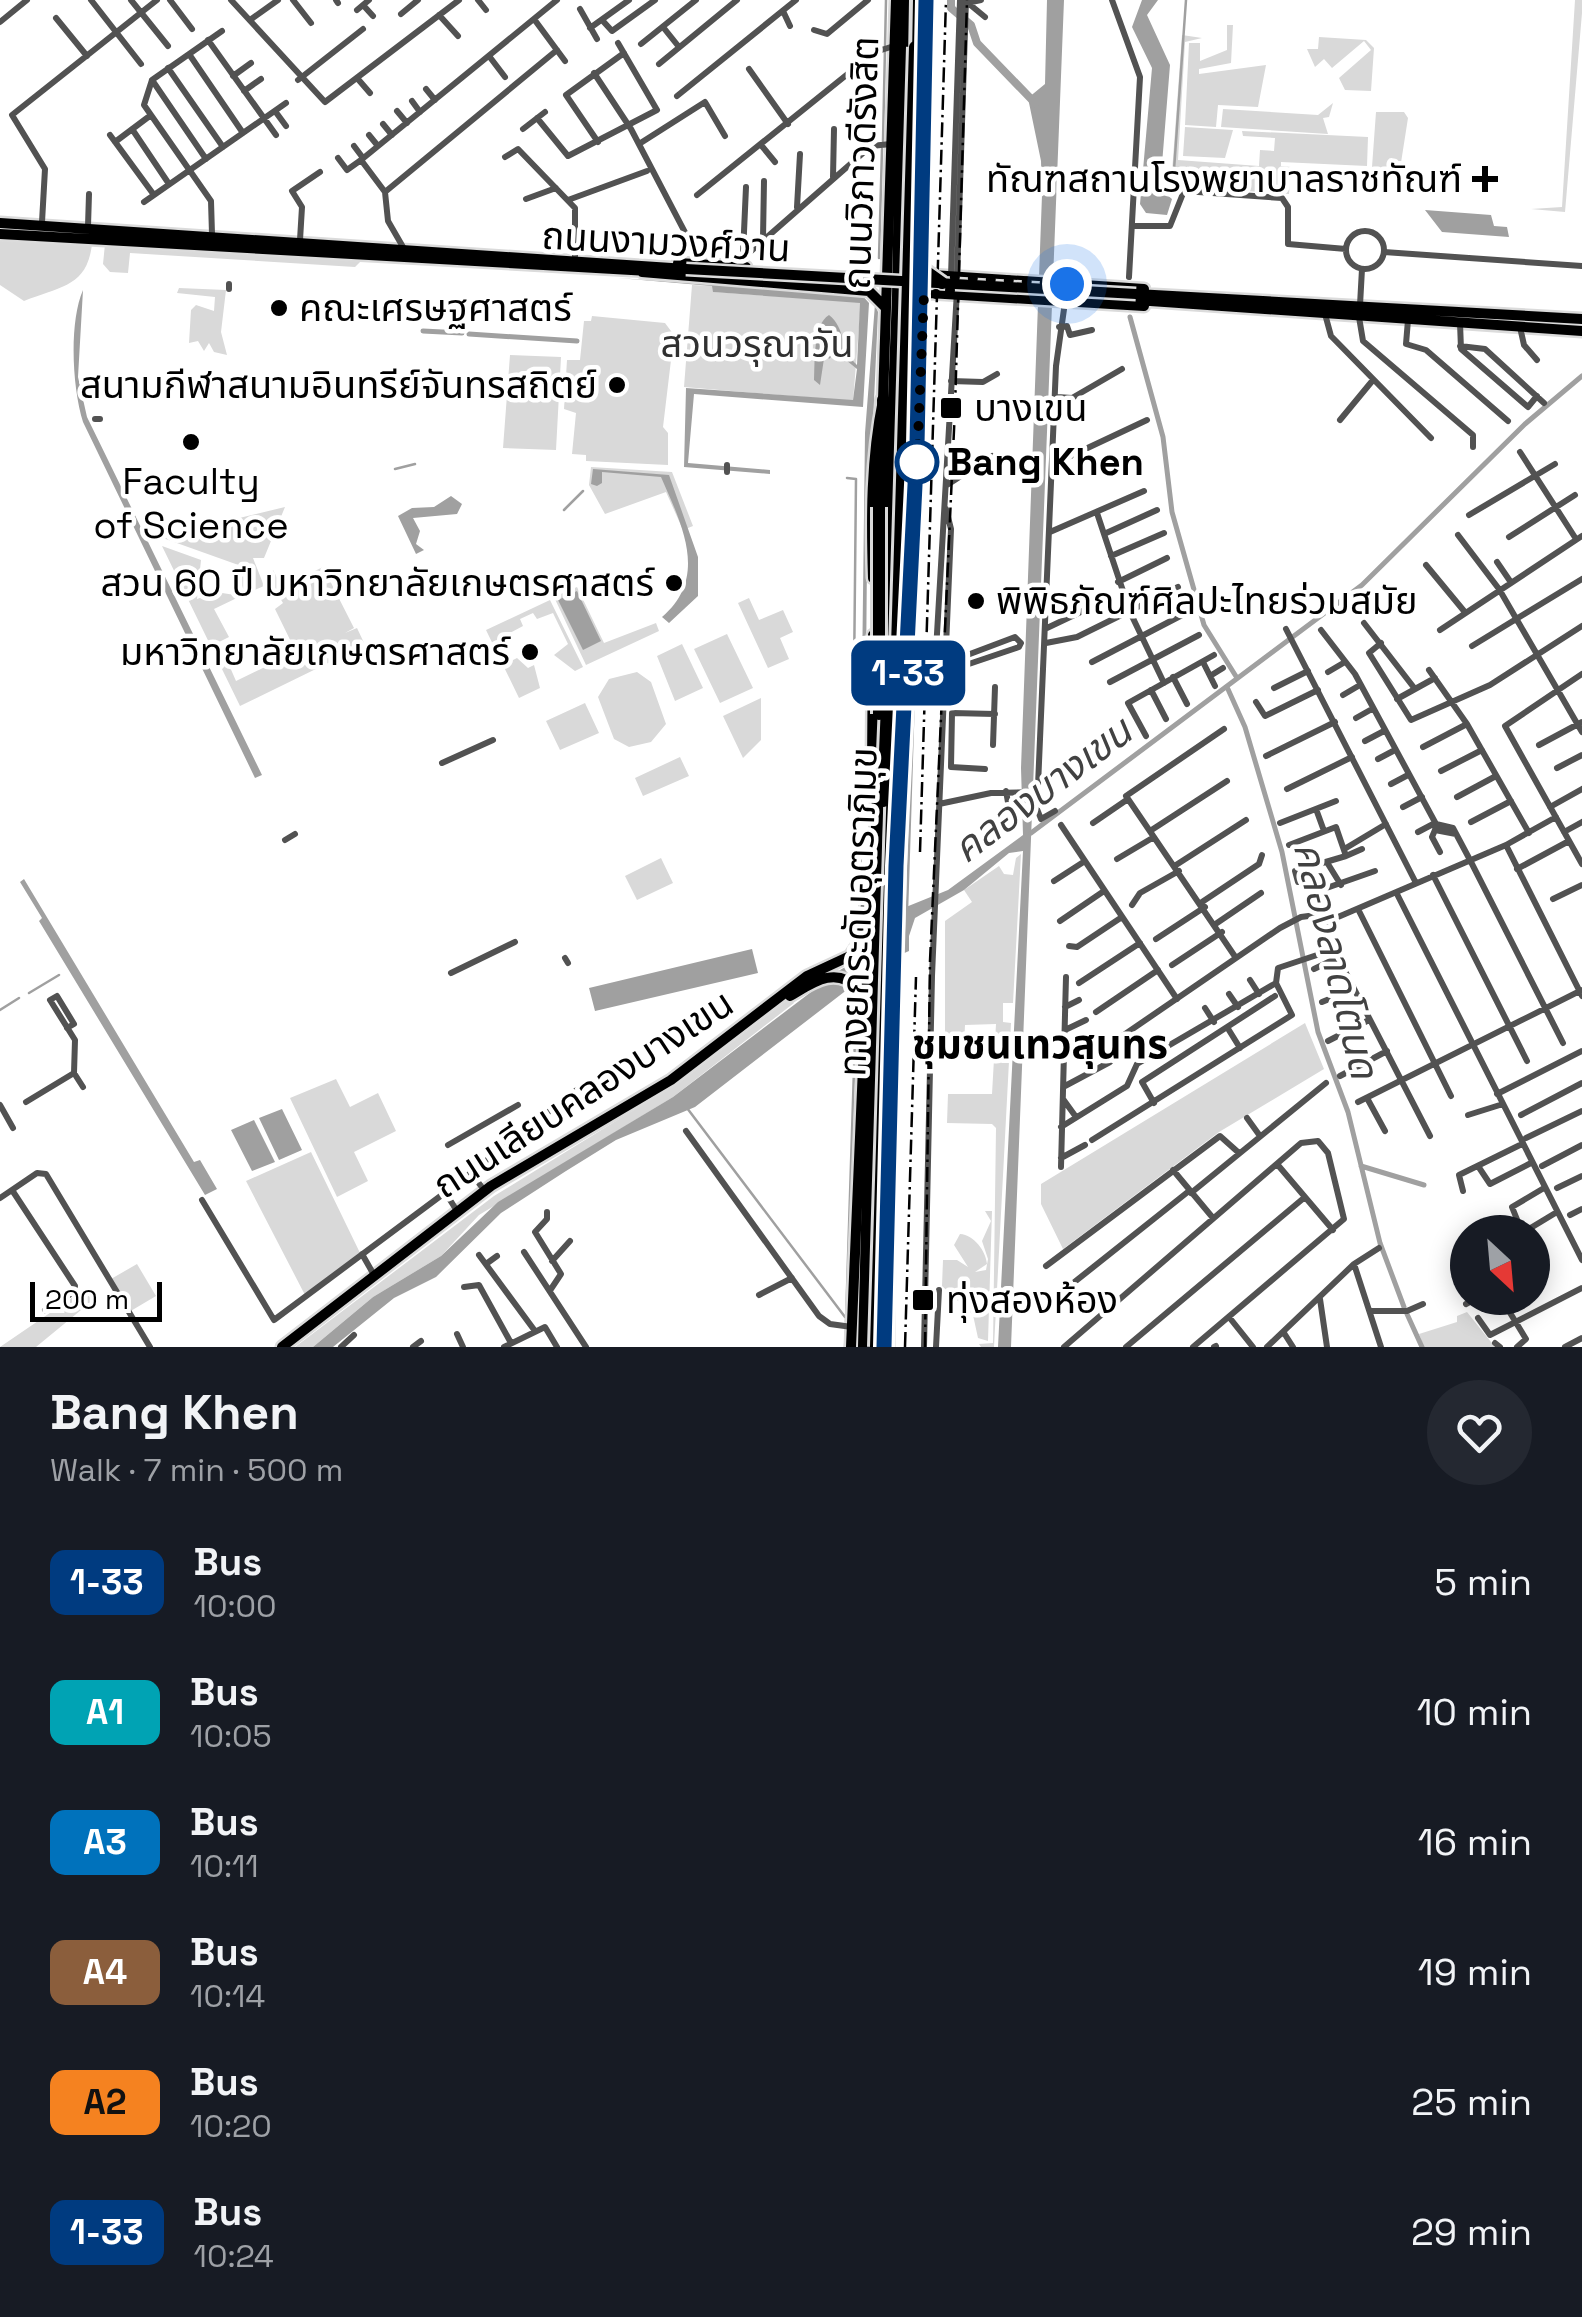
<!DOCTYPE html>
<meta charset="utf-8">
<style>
:root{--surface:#171b24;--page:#242831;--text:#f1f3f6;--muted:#9ea1a6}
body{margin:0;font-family:"Space Grotesk","Noto Sans Thai",sans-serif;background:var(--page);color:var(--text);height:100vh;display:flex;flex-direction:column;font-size:38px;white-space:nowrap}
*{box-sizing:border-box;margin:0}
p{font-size:32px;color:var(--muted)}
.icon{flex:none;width:55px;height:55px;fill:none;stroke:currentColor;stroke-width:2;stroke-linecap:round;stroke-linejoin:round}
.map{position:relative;height:1347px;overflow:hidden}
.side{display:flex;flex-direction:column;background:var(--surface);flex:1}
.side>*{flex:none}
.badge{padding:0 20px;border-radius:15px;font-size:35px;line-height:65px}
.needle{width:65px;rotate:154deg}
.controls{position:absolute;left:1450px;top:1215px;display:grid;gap:20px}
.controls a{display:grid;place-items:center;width:100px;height:100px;border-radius:50%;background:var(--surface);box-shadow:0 5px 25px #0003;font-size:50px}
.scale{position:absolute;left:30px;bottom:25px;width:132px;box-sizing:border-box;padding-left:10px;border:5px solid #000;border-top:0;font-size:28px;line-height:35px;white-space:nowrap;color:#000;-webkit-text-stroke:8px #fff;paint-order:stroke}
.you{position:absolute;width:50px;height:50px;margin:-25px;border:8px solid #fff;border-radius:50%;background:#1a73e8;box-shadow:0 0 0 15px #1a73e833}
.map>.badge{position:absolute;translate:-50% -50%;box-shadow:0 0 0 5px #fff}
.round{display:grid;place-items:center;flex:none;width:105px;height:105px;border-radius:52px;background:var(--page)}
.overview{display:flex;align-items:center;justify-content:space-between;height:170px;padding:0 50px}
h1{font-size:48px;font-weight:700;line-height:75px}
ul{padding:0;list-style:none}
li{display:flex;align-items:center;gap:30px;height:130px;padding:0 50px}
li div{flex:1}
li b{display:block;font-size:38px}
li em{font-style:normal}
li .badge{min-width:110px;font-weight:700;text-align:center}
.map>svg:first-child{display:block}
.green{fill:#d9d9d9}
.water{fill:#a0a0a0}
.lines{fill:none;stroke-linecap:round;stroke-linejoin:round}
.stream{stroke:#a0a0a0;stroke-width:2.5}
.canal{stroke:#a0a0a0;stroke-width:5}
.river{stroke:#a0a0a0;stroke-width:8}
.major-casing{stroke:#dbdbdb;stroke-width:15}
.highway-casing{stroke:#dbdbdb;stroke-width:18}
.minor{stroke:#525252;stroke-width:6}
.major{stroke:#000;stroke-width:10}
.highway{stroke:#000;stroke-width:12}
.rail{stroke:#000;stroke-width:2.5;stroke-dasharray:15 5 2.5 5;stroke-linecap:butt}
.major-bridge-casing{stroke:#dbdbdb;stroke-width:15;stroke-linecap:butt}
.highway-bridge-casing{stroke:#dbdbdb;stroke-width:18;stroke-linecap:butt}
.major-bridge{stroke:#000;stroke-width:10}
.highway-bridge{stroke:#000;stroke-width:12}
.line-casing{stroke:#fff;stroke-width:22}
.line{stroke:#003b80;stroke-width:15}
.walk{stroke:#000;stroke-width:10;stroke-dasharray:0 18}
.poi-dot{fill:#000;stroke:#fff;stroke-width:4}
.stop-dot{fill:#fff;stroke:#003b80;stroke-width:5}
.labels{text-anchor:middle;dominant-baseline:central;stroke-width:9;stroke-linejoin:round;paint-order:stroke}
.street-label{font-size:38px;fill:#000;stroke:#fff}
.poi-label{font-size:38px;fill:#000;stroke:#fff;text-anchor:end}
.park-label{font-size:38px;fill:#303030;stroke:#fff}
.stop-label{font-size:38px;font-weight:bold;fill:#000;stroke:#fff;text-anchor:start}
.water-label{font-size:40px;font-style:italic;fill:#414141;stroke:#fff}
.neighbourhood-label{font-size:40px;font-weight:bold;fill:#000;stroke:#fff}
</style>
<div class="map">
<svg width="1582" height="1347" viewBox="0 0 1582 1347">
<rect width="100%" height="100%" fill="#fff"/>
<path class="green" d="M1575,0H1582V13L1565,212L1531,209L1562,207Z
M1227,25H1233L1231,63L1199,69V74L1266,65L1258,107L1218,105L1216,127L1185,125L1189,43H1200V61L1227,50Z
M1182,35L1202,38L1185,42L1178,160L1259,166L1260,150L1274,151L1275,138L1243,136L1242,131L1368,137L1367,166L1281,162V166L1291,167L1289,194L1171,186Z
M1319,37L1366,40L1374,48L1371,91L1345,90L1339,78L1371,50L1364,41L1332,68L1324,59L1315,67L1307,49H1318Z
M1333,103L1329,117L1323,118L1328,134L1221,127L1223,109L1318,115Z
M1376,112H1404L1408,118L1400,169L1372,167Z
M1185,127L1233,130L1225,158L1183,156Z
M0,238L92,244C87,287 61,286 24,301L0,285Z
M105,244L361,261L355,267L130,253L128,273L110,272L103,264Z
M692,285L713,286L714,292L861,302L853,401L684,387Z
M179,288L226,290L221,332L227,355L214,352L209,343L204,351L198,341L189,343L191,310L196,305L214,311L215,297L177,293Z
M592,316L665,323L674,335L663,427L668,433V465L586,461V455L572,454L576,413L564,409L567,360H580L584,321H591Z
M510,355L561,357L556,450L503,448Z
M591,467L672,472L693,526L683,530L666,492L605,514L589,485Z
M285,507L264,558H253L264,586L245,594L240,580L244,567L160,537Z
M162,546L201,560L197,599L216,592L241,596L214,609L229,637L219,642L236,681L296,652L275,609L283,603L277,593L269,597L273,570L282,587L323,567L354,628L345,633L357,628L365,645L240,706Z
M577,587L604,643L656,623L659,631L586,665L554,597Z
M749,598L759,620L783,610L793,632L780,638L789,659L768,668L738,603Z
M550,600L583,667L575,671L554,655L568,644L553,613L537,619L533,613L520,619L523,626L506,635L510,644L505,647L511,661L517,658L528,668L534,665L540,688L519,698L486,630Z
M727,634L753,688L720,703L694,649Z
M682,644L703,688L675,701L657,656Z
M637,672L651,682L666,724L651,742L629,747L614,739L598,697L609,679Z
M761,698V740L743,758L723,716Z
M585,703L599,733L560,750L546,721Z
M680,757L689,776L643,796L635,778Z
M1021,854L1013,1003H1003V1022L1011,1023L994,1347H981L979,1344L993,1343L996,1128L992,1124L947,1123L948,1094H992L996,1024L965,1025L964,1045H945V921L972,902L964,890L999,866L1004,874L1013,875L1016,858Z
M661,858L673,883L637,900L625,876Z
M790,998L794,1003L673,1097L479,1215L441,1256L373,1297L313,1347H295L494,1196L684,1079Z
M1305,1023L1324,1069L1219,1132L1063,1249L1041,1204V1184Z
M336,1079L350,1107L378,1093L396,1131L354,1152L368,1181L337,1197L290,1098Z
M311,1152L361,1255L305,1295L246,1181Z
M985,1211H992L988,1341L978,1338L973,1315L942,1286L943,1260H957L968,1267L954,1245L960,1234C974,1235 986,1251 987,1264L975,1272L986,1270L988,1259L982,1241L991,1221Z
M137,1264L156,1296L129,1312L111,1279Z
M85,1289L92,1301L36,1347H0Z
M1467,1312L1495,1347H1424L1419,1334L1457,1322V1316Z"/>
<path class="water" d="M1047,0H1064L1011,1347H998L1023,851L1009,853L964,890L915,918L909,936V951L861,972L848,989L695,1107L616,1140L566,1171L501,1213L436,1277L394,1298L333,1347H313L373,1297L441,1256L498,1202L673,1097L840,970L905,933L906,907L948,890L1023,835L1021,768L1042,195L1041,161L1028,98L1045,84Z
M1142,0H1158L1147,15L1170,65L1160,189L1172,199L1167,215L1146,213L1140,204L1152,68L1132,27Z
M1425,210L1491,215L1494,226L1507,227L1509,237L1442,232Z
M618,278L862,295L869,303L863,407L694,394L688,463L770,470V474L684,467L686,388L853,400L857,369L836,352L829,359L825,352L820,385L814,380C815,362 813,324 829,315C846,328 840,350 857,365L860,303L713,292L712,286Z
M83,290L78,377L87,417L262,775L255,778L83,422C72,387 69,322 83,290Z
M875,304L878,312L867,556L866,676H862L865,433Z
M593,469L669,475L698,557V596L669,623L662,617C709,577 682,525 661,477L602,472V483L597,486L591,484Z
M451,496L462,504L457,514L413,518L420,531L416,544L424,550L416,554L398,516L412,508L434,507Z
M577,591L601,641L583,650L558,600Z
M24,879L194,1162L200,1160L217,1189L205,1195L39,921L42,918L20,882Z
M752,949L758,973L595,1011L589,988Z
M282,1109L302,1150L279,1160L259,1118Z
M254,1120L275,1162L252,1171L231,1130Z"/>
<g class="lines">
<path class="stream" d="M883,141L886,0
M1173,184L1186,0
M928,226L935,0
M879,258L882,149
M926,352V332
M395,469L415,464
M921,475L925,365
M847,478L856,479L854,679
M564,510L583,491
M907,910L920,503
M859,923L861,839
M29,993L59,975
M0,1010L19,998
M687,1108L845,1317
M846,1322L856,1006
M845,1347L846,1330"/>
<path class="canal" d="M1130,317L1163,437L1172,512L1204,625L1237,678
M423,331L462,333
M469,334L577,341
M1227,687L1245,727L1282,852L1318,1032L1348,1112L1380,1243L1404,1307
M1031,833L1362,585L1525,424L1582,376
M1361,1166L1424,1185
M1407,1314L1422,1347"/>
<path class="river" d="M951,0V8L971,25L977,43L1035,103"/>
<defs>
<path id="major" d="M0,223L686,269
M0,234L649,271
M918,257L926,0
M678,263L746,267
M642,272L869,291L886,308
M918,274L920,357
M932,275L1144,289
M1136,294L1582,319
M1136,300L1582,331
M922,306V297L929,293L1144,306
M873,578C871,517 871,459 883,400L896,0
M907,677L917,454
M872,768L873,635
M898,821L906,693
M790,996C812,983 836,965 858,989L861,1005
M282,1347L491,1186L671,1080L807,976L850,956L861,939L871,870
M851,1347L867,974
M888,1347L891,1038"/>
<path id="highway" d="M918,57L919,0
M910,354L916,319
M883,400L884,426
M912,462L920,352
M879,507L884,426
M884,650L898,297L903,0
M900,701L908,670
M864,1347L880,705"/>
</defs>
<use href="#major" class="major-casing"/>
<use href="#highway" class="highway-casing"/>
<path class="minor" d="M91,0L141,64
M131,0L168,46
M170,0L192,29
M231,0L325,102L459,0
M293,0L311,23
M336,0L338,3
M478,0L486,10
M1112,0L1140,77L1129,277
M967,3L981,0
M968,3L985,17
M363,5L373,16
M580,9L597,39
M357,10L369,0
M783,11L790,26
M401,14L418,0
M439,15L458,36
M56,18L87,56
M534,19L565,61
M250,20L278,0
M602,20L612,31L655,0
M0,22L27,0
M663,27L679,47
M590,28L629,0
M814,30L827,34L868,0
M208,40L276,135
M641,44L696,0
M189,54L243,133
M489,56L505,77
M659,64L737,0
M168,68L223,147
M749,69L788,124
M594,73L631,129L701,263
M233,76L251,63
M357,78L370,93
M152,80L206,159
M298,80L363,29
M426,89L435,100
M244,91L261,79
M677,96L796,0
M412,101L420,112
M275,111L286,126
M397,111L407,123
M537,118L568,156L657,110L618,43
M383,124L392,135
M132,129L169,184
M523,129L545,112
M110,135L154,195
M369,135L378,146
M115,142L151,115
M598,142L566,95L624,53
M639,144L705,102L725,136
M761,145L775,162
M354,146L363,158
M505,157L518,149L575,208V259
M338,158L347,170L361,160L557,0
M361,160L385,192L388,221L403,247
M833,177L834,129
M385,192L557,50
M697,195L875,52L894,46
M526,199L556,188
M568,200L647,171
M144,202L286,103
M797,207L800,154
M42,222L45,169L12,115L157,0
M88,226L89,194
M1134,226H1170L1184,191L1282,198L1288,207V244L1346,249
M1346 250a19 19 0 1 1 38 0a19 19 0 1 1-38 0Z
M212,234L211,201L144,105L152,80L222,31
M763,238L764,181
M300,240L302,207L292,191L320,172
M1384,252L1582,266
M743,254L746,187
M734,266L871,146L891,144
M951,276L960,0
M957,279L966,0
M229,289V284
M1360,305L1362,269
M1325,314L1331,336L1431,438
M1359,317L1363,341L1473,435V447
M1408,320L1406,344L1426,350L1508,421
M1460,323L1461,349L1528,407L1537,396
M1059,327L1067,326L1070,335L1092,330
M1520,327L1524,345L1537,360
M1460,346L1485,349L1544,403
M951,381L983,382L997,374
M1057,397L1072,398L1122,369
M95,419H100
M1340,420L1373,380
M1520,452L1576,539
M1053,460H1062L1147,420
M727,472V465
M947,485L992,456
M1097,513L1130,612L1164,683
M1469,515L1555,464
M1050,532L1144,491
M1104,534L1157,510
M1458,535L1499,589L1582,732
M1509,537L1575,495
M1111,556L1164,533
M1497,562L1510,581
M1426,565L1464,611
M1118,582L1167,558
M1364,623L1415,689
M1047,628L1108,599
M1286,629L1416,883
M1321,630L1355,674L1436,824
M1440,630L1582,536
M1015,637L1021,643L1019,647L957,668L962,657Z
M1046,643L1077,637L1178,587
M1381,643L1369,653L1411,720L1490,685L1582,626
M1472,646L1582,579
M1092,662L1188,612
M1203,662L1215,686
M1429,670L1467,724L1529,833
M1328,672L1345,662
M1582,674L1505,726L1582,864
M1210,676L1223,668
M1173,677L1187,704
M942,680L935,668L957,291
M1110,682L1199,635
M1274,688L1308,671
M1151,690L1166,719
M1343,695L1360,685
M1397,699L1435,678
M1256,702L1265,716L1318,690
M1356,718L1372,709
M1224,729L1126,796L1236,958
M1146,736L1128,703L1214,655
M1365,741L1384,731
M993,745L995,687
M1539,745L1582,722
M1423,747L1467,724
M1266,756L1335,722
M1378,759L1395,750
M442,763L493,740
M1557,768L1582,755
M985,769L951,767L952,713L995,714
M1441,771L1482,750
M1391,784L1408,775
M1287,789L1352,757
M1006,791L1012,825
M1457,797L1496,776
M939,804L991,793L1040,792
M1403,807L1422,797
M1550,807L1582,789
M1316,809L1324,831
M1055,811L1041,819L1037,809L1056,366L1065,302
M1471,822L1511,801
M1093,823L1128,799
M1280,823L1336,801
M1061,825L1177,999
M1435,830L1432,837L1440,852
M1150,831L1227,781
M1418,832L1435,823
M1564,832L1582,822
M1456,834L1435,830L1436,824L1453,828L1470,860L1563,1043
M969,838L1011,817
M285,840L295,834
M1289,845L1336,827L1346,856L1295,871L1298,882
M1506,845L1582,996
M1346,848L1386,824
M1346,856L1362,849
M1117,859L1154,837
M1328,864L1341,885
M1176,865L1246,820
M1517,869L1569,841
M1433,875L1527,1061
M1054,881L1085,861
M1318,891L1375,871
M1397,894L1582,1260
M1553,899L1582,885
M1202,902L1259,864L1262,855
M1132,905L1140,893L1179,871
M1359,911L1451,1096
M1060,921L1104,891
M1217,923L1261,893
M1324,923L1506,845L1556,817
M1156,939L1205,907
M1069,946L1077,947L1122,917
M565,958L568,963
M1172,965L1222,932
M1314,969L1339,957
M451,973L515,942
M1250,980L1259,994
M1079,983L1140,943
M1229,994L1238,1007
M1322,1002L1354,989
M1065,1007L1079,1000
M1205,1008L1214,1022
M1096,1012L1158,970
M1227,1027L1240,1048
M67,1028L74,1024L57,996L50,1000L75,1040L74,1073
M1065,1030L1086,1020
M1328,1041L1369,1020
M1112,1043L1280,928L1301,917L1316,915L1430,1136
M1064,1058L1099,1041
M1340,1076L1387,1051
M1065,1086L1110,1062
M1497,1094L1582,1051
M1367,1098L1385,1131
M1063,1099L1076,1117
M26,1102L74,1073L83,1087
M1358,1102L1582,990
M1154,1103L1142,1082L1275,996
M0,1105L13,1128
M1468,1115L1503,1104
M1521,1115L1582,1083
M1247,1118L1260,1136
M1061,1127L1127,1086L1137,1064L1276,983L1278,968L1335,949
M686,1131L819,1316L830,1324L852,1327
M1526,1138L1582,1111
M1092,1140L1292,1015L1276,983
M448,1145L518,1105
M1061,1158L1085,1145
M1277,1164L1333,1230
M1478,1166L1490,1184L1531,1163
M1542,1166L1582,1145
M1061,1167L1066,977
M1173,1170L1213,1218
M471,1173L481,1186
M464,1178L583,1085
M1557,1188L1582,1176
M12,1190L75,1286L74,1292L45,1310
M1463,1191L1459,1175L1522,1144
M445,1192L457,1211
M1191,1193L1326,1083
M0,1198L37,1173L46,1174L150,1347
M202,1200L274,1320L462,1180
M547,1212V1219L535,1232L561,1274L551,1289
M1570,1215L1582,1209
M1522,1232L1512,1207L1544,1188
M1524,1232L1557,1212
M524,1252L586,1347
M362,1254L374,1275
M479,1255L535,1331
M552,1261L570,1241
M486,1264L497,1256
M1354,1264L1381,1347
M1046,1266L1220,1136L1239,1153
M464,1287L479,1285L511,1343
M1532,1293H1533
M759,1295L792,1278
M1501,1298L1526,1339L1517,1347
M1320,1299L1327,1347
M1466,1304L1477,1298
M1043,1307L1189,1191
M1507,1307L1524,1298
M1372,1311H1407L1423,1304
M1229,1317L1253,1347
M1478,1318L1490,1335L1582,1288
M1284,1333L1293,1347
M457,1334L463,1347
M1495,1343L1500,1347
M341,1347L354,1335
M413,1347L421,1341
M504,1347L545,1327L557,1347
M924,1347L932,976L951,529L946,509
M936,1347L939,1290
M1064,1347L1301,1143L1318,1141L1328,1153L1344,1219L1193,1347
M1126,1347L1305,1197
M1214,1347L1216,1346
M1267,1347L1354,1264L1379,1248
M1565,1347L1582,1338"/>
<use href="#major" class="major"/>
<use href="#highway" class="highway"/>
<path class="rail" d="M920,852L946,0
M905,1347L916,977
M925,1347L930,961L955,408L967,0"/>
<defs>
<path id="major-bridge" d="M686,269L1136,294"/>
<path id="highway-bridge" d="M915,249L921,268L942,283
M879,507V714
M883,801L887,704
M876,1347L915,47"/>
</defs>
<use href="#major-bridge" class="major-bridge-casing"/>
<use href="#highway-bridge" class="highway-bridge-casing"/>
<use href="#major-bridge" class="major-bridge"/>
<use href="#highway-bridge" class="highway-bridge"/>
</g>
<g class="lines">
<defs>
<path id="line" d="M884,1347L896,866L917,445L926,0"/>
</defs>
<use href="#line" class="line-casing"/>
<use href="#line" class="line"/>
<path class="walk" d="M917,462L924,294H950V277L1067,284"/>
</g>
<g class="poi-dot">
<path d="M1480 164h10v10h10v10h-10v10h-10v-10h-10v-10h10z"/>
<circle cx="279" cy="308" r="10"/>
<circle cx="617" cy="385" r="10"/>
<rect x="939" y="396" width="24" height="24" rx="5"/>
<circle cx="191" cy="442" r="10"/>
<circle cx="674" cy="583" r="10"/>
<circle cx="976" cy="601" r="10"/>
<circle cx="530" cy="652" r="10"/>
<rect x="911" y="1288" width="24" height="24" rx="5"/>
</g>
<circle class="stop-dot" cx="917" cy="462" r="20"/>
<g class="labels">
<g class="street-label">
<text transform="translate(861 163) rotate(-88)">ถนนวิภาวดีรังสิต</text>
<text transform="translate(666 242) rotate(3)">ถนนงามวงศ์วาน</text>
<text transform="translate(858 912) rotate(-88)">ทางยกระดับอุตราภิมุข</text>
<text transform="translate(583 1094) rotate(-33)">ถนนเลียบคลองบางเขน</text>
</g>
<g class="poi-label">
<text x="1462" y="179">ทัณฑสถานโรงพยาบาลราชทัณฑ์</text>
<text x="299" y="308" text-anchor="start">คณะเศรษฐศาสตร์</text>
<text x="597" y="385">สนามกีฬาสนามอินทรีย์จันทรสถิตย์</text>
<text x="974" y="408" text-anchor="start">บางเขน</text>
<text x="191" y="481" text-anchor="middle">Faculty<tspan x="191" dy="44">of Science</tspan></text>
<text x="654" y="583">สวน 60 ปี มหาวิทยาลัยเกษตรศาสตร์</text>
<text x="996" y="601" text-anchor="start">พิพิธภัณฑ์ศิลปะไทยร่วมสมัย</text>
<text x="510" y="652">มหาวิทยาลัยเกษตรศาสตร์</text>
<text x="946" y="1300" text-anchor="start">ทุ่งสองห้อง</text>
</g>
<g class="park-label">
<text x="757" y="344">สวนวรุณาวัน</text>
</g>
<g class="stop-label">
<text x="947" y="462">Bang Khen</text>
</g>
<g class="water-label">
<text transform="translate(1042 790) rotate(-37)">คลองบางเขน</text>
<text transform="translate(1336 960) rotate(76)">คลองลาดโตนด</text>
</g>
<g class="neighbourhood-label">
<text x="1040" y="1044">ชุมชนเทวสุนทร</text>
</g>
</g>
</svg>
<div class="controls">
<a><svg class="needle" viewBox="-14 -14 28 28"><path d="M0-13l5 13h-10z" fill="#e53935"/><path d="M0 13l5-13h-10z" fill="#9ea1a6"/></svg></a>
</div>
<div class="scale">200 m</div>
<div class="you" style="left:1067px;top:284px"></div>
<b class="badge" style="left:908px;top:673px;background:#003b80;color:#fff">1-33</b>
</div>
<section class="side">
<div class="overview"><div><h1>Bang Khen</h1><p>Walk · 7 min · 500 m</p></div><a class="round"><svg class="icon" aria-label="heart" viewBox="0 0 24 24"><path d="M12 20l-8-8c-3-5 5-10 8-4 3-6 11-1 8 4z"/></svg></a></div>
<ul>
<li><span class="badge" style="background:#003b80;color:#fff">1-33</span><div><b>Bus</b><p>10:00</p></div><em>5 min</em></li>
<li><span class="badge" style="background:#00a3b4;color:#fff">A1</span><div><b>Bus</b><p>10:05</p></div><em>10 min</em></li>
<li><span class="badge" style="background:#0072bc;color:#fff">A3</span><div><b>Bus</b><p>10:11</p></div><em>16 min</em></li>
<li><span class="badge" style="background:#8b5e3c;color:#fff">A4</span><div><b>Bus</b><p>10:14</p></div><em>19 min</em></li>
<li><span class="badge" style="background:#f58220;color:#111">A2</span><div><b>Bus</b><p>10:20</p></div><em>25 min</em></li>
<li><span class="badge" style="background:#003b80;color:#fff">1-33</span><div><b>Bus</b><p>10:24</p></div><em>29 min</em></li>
</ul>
</section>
